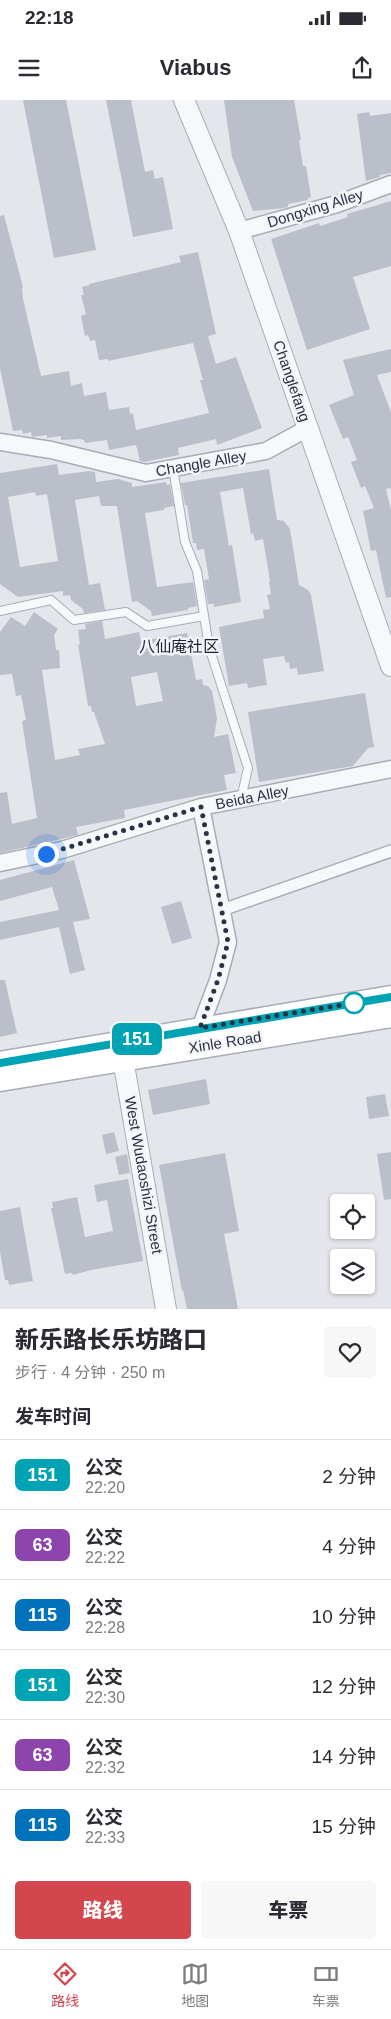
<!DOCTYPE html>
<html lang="zh">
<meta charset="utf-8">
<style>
:root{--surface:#fff;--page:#f7f7f7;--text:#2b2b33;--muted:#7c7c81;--line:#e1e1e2;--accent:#d4464e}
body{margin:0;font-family:Helvetica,"Noto Sans SC",sans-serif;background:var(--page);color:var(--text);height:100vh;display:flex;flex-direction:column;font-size:19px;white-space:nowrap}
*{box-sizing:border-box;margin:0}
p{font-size:16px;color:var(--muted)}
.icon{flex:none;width:28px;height:28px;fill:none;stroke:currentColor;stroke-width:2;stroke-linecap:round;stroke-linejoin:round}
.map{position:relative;height:1209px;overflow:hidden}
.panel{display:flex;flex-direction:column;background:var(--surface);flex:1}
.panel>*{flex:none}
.badge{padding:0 10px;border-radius:8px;font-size:18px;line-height:32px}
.buttons{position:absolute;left:330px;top:1094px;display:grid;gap:10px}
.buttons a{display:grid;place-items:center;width:45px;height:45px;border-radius:5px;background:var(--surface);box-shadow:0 1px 4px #0004;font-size:25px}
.you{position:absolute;width:25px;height:25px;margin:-12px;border:4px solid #fff;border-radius:50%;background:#1a73e8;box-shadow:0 0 0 8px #1a73e833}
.map>.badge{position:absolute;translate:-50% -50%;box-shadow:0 0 0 2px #fff}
h2{padding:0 15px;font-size:19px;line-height:45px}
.round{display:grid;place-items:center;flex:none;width:52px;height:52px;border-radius:5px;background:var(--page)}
.overview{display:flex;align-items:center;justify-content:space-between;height:85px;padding:0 15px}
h1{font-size:24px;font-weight:800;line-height:38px}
.primary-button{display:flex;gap:10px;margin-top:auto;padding:10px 15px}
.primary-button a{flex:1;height:58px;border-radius:5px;background:var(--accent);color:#fff;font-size:20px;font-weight:800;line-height:58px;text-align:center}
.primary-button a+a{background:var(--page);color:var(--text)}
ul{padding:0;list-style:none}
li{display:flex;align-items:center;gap:15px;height:70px;padding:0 15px;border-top:1px solid var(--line)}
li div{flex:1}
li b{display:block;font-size:19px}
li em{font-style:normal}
li .badge{min-width:55px;font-weight:700;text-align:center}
.status{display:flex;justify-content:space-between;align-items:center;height:35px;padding:0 25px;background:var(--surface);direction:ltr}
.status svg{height:14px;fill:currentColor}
header{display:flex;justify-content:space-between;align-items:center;height:65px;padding:0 15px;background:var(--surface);font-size:22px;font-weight:800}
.tab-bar{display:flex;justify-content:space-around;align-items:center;height:70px;border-top:1px solid var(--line);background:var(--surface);font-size:14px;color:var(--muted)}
.tab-bar a{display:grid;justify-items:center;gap:2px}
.tab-bar .active{color:var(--accent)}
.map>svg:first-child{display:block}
.building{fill:#bbbfca;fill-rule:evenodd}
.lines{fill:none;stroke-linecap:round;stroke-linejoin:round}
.service-casing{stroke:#a8acb7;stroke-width:10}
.pedestrian-casing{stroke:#a8acb7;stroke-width:14}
.minor-casing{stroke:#a8acb7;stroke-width:19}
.tertiary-casing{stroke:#a8acb7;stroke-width:22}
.secondary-casing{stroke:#a8acb7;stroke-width:25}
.service{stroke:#f7f8fa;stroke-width:8}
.pedestrian{stroke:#f7f8fa;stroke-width:11}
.minor{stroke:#f7f8fa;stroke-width:16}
.tertiary{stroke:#f7f8fa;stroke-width:20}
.secondary{stroke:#fff;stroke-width:22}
.line-casing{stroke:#fff;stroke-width:11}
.line{stroke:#00a3b4;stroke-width:8}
.walk{stroke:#2a3245;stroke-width:5;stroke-dasharray:0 9}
.stop-dot{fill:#fff;stroke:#00a3b4;stroke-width:2.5}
.labels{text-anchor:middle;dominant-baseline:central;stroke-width:5;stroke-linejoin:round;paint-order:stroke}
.street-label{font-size:15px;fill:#2a3245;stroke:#f4f5f9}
.neighbourhood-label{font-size:16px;fill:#1c2336;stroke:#f4f5f9}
</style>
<div class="status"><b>22:18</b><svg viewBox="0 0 49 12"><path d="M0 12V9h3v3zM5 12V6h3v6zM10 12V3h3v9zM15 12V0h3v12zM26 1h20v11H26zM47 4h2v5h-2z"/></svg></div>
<header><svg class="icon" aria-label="menu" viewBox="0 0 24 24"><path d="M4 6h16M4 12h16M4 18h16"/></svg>Viabus<svg class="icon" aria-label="share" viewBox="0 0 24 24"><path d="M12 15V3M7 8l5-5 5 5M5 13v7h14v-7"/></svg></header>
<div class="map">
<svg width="391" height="1209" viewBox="0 0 391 1209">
<rect width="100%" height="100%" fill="#e4e6ec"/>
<path class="building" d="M23,0H66L96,150L54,158Z
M106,0H131L145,72L153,70L155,79L163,77L173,129L133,137Z
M224,0H294L301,40H299L303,66H306L311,97L308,98V100L288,104V107L284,108L253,111L232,57Z
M369,12L370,16L391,13V73L380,75V77L366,81L357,14Z
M391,101V166L353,177L370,229L307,250L271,139L319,123L320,126L348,117L347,114Z
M4,115L23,187L22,188L23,199L41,276L69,271L71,286L82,283L84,296L106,292L109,310L129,307L130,314L133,313L136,330L209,313L200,280H203L193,243L108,261V259L99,260L95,240L90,241L88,235L85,236L81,216L86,214L81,195H84L82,187L90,185L89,184L181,162L179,156L198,152L216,234L208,236L216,264L236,257L262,328L217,345L216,339L178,348L179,355L144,362L140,361L136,345L109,350L107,340L85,343L84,340L80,339L61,340V336L47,338V335L32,337L31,332L23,334L22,330L13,331L0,268V116Z
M391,249V272L377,275L391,312V388L386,389L391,410V497L386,498L376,450L371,451L363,411L374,408L365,386L361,388L351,362L357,360L348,337L343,339L329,305L354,295L343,260Z
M57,364L59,375L89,371L95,372L96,382L118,379L132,383V387L166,382L167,385L170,384L174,406L164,408V410L145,413L157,487L193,482L197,506L188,508V510L152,516L151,511L137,501L132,502L117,406H101L99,396L75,400L89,485L100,483L105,510L84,513L83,509L71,500L70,495L63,496V491L18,497L0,484V373ZM35,392L36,396L47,394L58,461L20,467L8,397Z
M269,369L277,420L284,421L290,429L299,485L308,490L311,495L324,571L298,575L297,568L290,569L289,562L286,563L284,556L263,559L267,585L248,588L247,583L229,586L219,527L264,518L263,510L270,509L267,495L271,494L269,482L270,481L263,439L255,441L253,433L251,434L243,388L220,392L229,446L232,445L241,502L214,507V504H208L204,480L209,479L204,449L197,450L196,443H193L187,405H185L181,383Z
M34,512L58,529L54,535L56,550H59L60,568L42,570L55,660L80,655L78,649L105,644L94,612H92L91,606H88L78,544L80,545L78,530L86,529L85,524L102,521L105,539L139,532L141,541L187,533L196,580L202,579L203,585L208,586L212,591L217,618L214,637L228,634L236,673L224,675L227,690L124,710L125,718L76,727L78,735L0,753V693L7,692L12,724L37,718L22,621L26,620L21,595L16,596L12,574L0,575V532L11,517L25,526ZM157,572L163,601L136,606L131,577Z
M365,593L374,647L368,648L353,666L259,682L248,612Z
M74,760L90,819L73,822L85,870L70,874L59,827L0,840V822L59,810L52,787L0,801V780Z
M181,801L192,838L172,844L161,807Z
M0,880H5L17,933L0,937Z
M206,979L210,1004L153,1015L148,990Z
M385,994L389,1016L369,1019L366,997Z
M114,1032L119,1051L106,1054L102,1035Z
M391,1052V1099L384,1100L377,1054Z
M225,1053L239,1131L224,1134L238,1209H187L183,1190L182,1191L159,1065Z
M127,1054L130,1073L119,1075L115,1057Z
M128,1079L143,1161L91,1170L73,1175L72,1173L65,1174L51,1108H53L52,1102L77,1097L85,1137L113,1131L107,1100L97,1102L94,1085Z
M20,1107L33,1181L9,1185L8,1180H5L0,1152V1111Z"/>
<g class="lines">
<defs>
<path id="service" d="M173,368L185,442L197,471L209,547L248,668L241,699
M0,511L51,500L74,520L126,512L147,526L204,516"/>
<path id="pedestrian" d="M222,810L391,751"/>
<path id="minor" d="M239,131L337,104L391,84
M0,342L51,350L146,373L266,351L308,328
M0,763L62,750L201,707L391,669
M200,928L218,880L228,842L201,707"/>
<path id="tertiary" d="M184,0L239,131L391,566
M119,944L123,959L166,1209"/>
<path id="secondary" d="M0,963L391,897
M0,980L391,916"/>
</defs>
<use href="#service" class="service-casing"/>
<use href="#pedestrian" class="pedestrian-casing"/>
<use href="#minor" class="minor-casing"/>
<use href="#tertiary" class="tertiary-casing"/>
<use href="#secondary" class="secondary-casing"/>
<use href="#service" class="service"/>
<use href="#pedestrian" class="pedestrian"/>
<use href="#minor" class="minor"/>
<use href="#tertiary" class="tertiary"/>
<use href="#secondary" class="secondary"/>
</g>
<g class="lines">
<defs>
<path id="line" d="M0,963L391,897"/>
</defs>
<use href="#line" class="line-casing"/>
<use href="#line" class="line"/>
<path class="walk" d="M46,754L201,707L228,842L218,880L200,928L354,903"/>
</g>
<circle class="stop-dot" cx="354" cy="903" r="10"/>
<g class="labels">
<g class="street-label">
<text transform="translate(315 108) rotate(-17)">Dongxing Alley</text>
<text transform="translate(292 281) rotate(71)">Changlefang</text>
<text transform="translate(201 363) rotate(-10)">Changle Alley</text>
<text transform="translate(252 697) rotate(-11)">Beida Alley</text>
<text transform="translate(225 942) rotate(-9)">Xinle Road</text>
<text transform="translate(144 1075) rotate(80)">West Wudaoshizi Street</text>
</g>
<g class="neighbourhood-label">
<text x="179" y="546">八仙庵社区</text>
</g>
</g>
</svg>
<div class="buttons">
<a><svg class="icon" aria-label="locate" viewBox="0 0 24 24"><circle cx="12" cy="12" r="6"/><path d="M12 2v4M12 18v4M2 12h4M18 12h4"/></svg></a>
<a><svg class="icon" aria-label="layers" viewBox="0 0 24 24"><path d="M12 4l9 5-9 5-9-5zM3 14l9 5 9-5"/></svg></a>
</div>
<div class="you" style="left:46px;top:754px"></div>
<b class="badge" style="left:137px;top:939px;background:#00a3b4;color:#fff">151</b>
</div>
<section class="panel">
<div class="overview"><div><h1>新乐路长乐坊路口</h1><p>步行 · 4 分钟 · 250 m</p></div><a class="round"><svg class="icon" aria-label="heart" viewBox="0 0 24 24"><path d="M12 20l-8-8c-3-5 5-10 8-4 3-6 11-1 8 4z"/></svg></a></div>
<h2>发车时间</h2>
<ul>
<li><span class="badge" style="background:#00a3b4;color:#fff">151</span><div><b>公交</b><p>22:20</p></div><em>2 分钟</em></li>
<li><span class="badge" style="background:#8e44ad;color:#fff">63</span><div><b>公交</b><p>22:22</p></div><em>4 分钟</em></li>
<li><span class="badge" style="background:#0072bc;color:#fff">115</span><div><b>公交</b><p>22:28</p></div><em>10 分钟</em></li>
<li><span class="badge" style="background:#00a3b4;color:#fff">151</span><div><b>公交</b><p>22:30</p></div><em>12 分钟</em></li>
<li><span class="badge" style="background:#8e44ad;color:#fff">63</span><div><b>公交</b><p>22:32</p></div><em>14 分钟</em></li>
<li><span class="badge" style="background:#0072bc;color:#fff">115</span><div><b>公交</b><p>22:33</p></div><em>15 分钟</em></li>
</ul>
<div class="primary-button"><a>路线</a><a>车票</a></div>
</section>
<nav class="tab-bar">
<a class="active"><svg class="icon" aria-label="directions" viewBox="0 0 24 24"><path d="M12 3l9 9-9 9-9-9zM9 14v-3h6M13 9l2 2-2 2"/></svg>路线</a>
<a><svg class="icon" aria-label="map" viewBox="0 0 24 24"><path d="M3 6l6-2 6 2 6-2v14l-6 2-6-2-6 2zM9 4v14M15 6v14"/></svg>地图</a>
<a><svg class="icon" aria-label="tickets" viewBox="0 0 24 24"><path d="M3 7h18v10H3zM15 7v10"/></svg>车票</a>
</nav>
